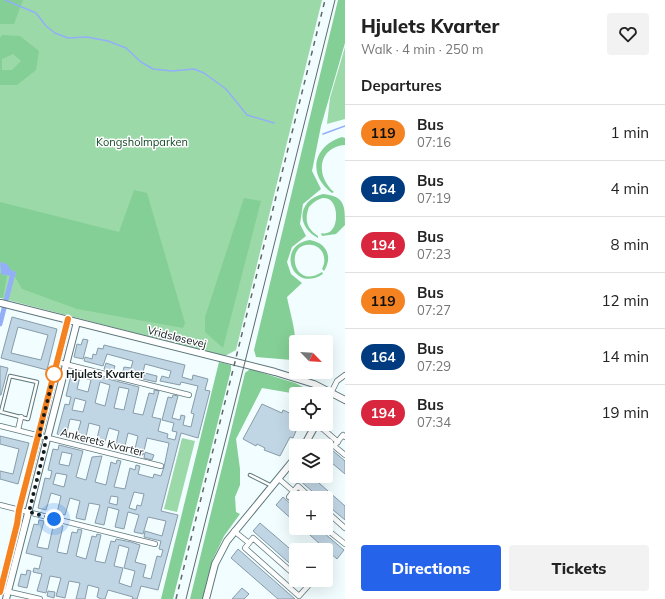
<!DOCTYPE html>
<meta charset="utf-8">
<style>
:root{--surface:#fff;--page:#f2f2f2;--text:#222;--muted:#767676;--line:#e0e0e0;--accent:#2563eb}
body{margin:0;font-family:Mulish,sans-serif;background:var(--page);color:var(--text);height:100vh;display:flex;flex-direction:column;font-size:15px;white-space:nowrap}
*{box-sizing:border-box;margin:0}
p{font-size:13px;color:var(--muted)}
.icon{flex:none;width:22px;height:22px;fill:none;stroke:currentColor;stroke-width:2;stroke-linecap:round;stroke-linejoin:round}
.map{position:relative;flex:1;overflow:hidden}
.drawer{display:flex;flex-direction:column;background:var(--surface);width:320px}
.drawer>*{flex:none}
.badge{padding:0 8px;border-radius:13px;font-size:14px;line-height:26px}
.needle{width:26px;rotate:115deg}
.controls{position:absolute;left:289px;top:335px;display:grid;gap:8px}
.controls a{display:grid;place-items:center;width:44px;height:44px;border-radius:4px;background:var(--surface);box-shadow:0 4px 16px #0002;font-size:20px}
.you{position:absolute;width:20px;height:20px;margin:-10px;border:3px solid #fff;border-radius:50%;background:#1a73e8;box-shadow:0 0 0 6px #1a73e833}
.map>.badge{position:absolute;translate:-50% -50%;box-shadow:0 0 0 2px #fff}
h2{padding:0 16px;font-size:15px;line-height:36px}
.round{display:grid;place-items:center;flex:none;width:42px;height:42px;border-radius:4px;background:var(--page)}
.overview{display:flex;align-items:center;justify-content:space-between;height:68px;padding:0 16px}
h1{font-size:19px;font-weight:800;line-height:30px}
.primary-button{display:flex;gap:8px;margin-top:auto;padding:8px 16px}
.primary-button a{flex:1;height:46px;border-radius:4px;background:var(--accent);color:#fff;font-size:16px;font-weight:800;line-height:46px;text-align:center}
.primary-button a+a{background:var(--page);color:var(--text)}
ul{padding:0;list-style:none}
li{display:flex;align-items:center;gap:12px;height:56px;padding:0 16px;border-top:1px solid var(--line)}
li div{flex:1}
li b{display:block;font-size:15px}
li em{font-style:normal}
li .badge{min-width:44px;font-weight:700;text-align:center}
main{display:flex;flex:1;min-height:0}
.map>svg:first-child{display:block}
.green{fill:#9bd9a8}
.forest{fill:#84cf95;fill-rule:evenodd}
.water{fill:#93aff8}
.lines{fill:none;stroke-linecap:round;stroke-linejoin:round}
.stream{stroke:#93aff8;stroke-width:1.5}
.canal{stroke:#93aff8;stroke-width:5}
.building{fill:#c1d6e5;stroke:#879ba9;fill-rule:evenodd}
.lane-casing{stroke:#5d777b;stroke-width:4.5}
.street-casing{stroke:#5d777b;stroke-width:6}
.secondary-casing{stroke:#5d777b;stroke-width:8}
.lane{stroke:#fff;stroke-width:2.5}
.street{stroke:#fff;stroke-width:4.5}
.secondary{stroke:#fff;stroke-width:6}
.tram{stroke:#5e696b;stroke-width:1}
.rail{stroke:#5e696b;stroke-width:1.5;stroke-dasharray:5 5;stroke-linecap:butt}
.line-casing{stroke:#fff;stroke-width:9}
.line{stroke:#f58220;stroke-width:6}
.walk{stroke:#111b1d;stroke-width:4;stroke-dasharray:0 7.2}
.stop-dot{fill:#fff;stroke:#f58220;stroke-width:2}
.labels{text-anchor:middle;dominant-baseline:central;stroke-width:3;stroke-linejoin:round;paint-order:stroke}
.park-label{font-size:11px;fill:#114823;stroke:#fff}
.street-label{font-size:11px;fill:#111b1d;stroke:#fff}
.stop-label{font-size:11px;font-weight:bold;fill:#111b1d;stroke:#fff;text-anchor:start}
</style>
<main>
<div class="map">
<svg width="345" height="599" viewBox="0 0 345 599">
<rect width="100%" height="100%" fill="#f1fdff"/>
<path class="green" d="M0,0H322L236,350L225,356L0,298Z
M345,47V119L327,124L330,98Z
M182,438L195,441L177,512L164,509Z"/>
<path class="forest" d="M0,0H23L14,24H0Z
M338,0H345V43L321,126L312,171L321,189L303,204L300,224L306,236L292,247L287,262L291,274L302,283L287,297C290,314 301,345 292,360L256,357L254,350Z
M2,35L20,36L39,51L36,70L17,85H0V38ZM13,54L21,61L12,70H2V59Z
M342,137L345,138V145C318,147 315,176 334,192L332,193C307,175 313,146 342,137Z
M134,190L147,193L185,323L183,328L77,309L22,289L15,277L16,272L11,270L7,264L0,262V202L119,232Z
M323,194C345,196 345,206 345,225L336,234L322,236L321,233C345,240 340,175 309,207C304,220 307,229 318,236V238C295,226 298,200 323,194Z
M244,198L261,201L223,348L205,332V317Z
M310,240C327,243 333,257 324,271L322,269C327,260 324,247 312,245C284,240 292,292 322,272L323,274C292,294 275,245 310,240Z
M0,273L7,276L3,298H0Z
M219,362L231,365V370L173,599H161Z
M250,369L295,383L317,394H297L262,388L236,439L240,469V485L235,497L236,512L240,514L224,536L213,559L203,599H190L245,373Z"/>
<path class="water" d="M0,262L7,264L11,270L16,272L15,277L1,274Z"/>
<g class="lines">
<path class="stream" d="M5,0L36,13L46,26L55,33L68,38L87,37L108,41L126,48L141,62L153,69L172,71L194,69L204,73L226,89L247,115L274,123
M323,134L345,126"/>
<path class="canal" d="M0,324L12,277"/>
</g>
<path class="building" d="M12,317L57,329L47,370L1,358ZM18,327L48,335L41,360L11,353Z
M83,339L88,340L83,359L74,357L77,344L81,345Z
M104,345L185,365L182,377L192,380L193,375L208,379L205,390L210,391L198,438L181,433L161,511L178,515L158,590L141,586L137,599H132L133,597L108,590L105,599H101L97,597L99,588L88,585L85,599H76L80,583L69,581L65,598L56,596L61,578L50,576L46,593L37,591L42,574L33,572L34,568L39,569L42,557L26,553L34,524L38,525L39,520L44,521L37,547L48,549L53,527L58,528L59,525L63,526L57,552L67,554L72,532L77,533L78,529L82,530L76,556L86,559L92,536L96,537L97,534L101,535L95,561L105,563L111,541L115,542L116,539L131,542L140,545L135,562L146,565L143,577L151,579L157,556L161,557L163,550L159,549L161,541L144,537L145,531L162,536L166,521L148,517L143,534L134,532L139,515L128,512L124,529L115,527L119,510L108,507L104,525L95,523L100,505L89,503L85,520L76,518L80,501L70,498L65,515L57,513L61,496L51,493L46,510L38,508L45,478L50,479L52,471L48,470L53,449L58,450L59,445L83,451L76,477L86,480L92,457L102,456L95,482L106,485L111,462L116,464L117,460L121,461L114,487L125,489L130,468L135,470L136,465L140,466L138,474L153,478L154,474L161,476L164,467L169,443L147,438L143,455L134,453L138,436L128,433L124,450L115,448L119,431L109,428L104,445L96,443L100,426L89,423L85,441L76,438L81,421L70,419L66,436L57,434L65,404L69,405L71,397L66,396L71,375L76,376L77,371L139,387L133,413L143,415L149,393L154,394V390L159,391L152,417L161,419L158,431L168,434L167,438L175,440L177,432L172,431L174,423L162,420L168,397L172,398L173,395L178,396L172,418L180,420L181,415L185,416L183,425L191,427L194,414L191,413L198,386L181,382L180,385L160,381L162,376L169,378L171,371L145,364L142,376L123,371L124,367L131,368L133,361L107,354L103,366L84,361L85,357L92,359L93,354L96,355L98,348L103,349ZM80,377L91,380L88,392L77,389ZM100,382L110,385L105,406L95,403ZM119,387L129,389L124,410L114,408ZM75,398L86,401L83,412L72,410ZM62,452L72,454L69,466L59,464ZM56,473L67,475L64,487L53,484ZM134,492L144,494L141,506L137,505L136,510L129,508ZM111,496L118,497L117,505L109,503ZM119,545L129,548L124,568L135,571L131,587L119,583L123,568L114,566Z
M106,363L115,366L113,372L104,369Z
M0,366L8,368L1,395H0Z
M145,373L157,376L156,382L143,379Z
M262,404L282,413L283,410L296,416V424H299L293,438L290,437L280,456L264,450L265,448L257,444L256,446L243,439Z
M0,436L29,443L18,484L0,479V471L13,474L19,449L0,444Z
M326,445L345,461V474L326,458Z
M145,452L154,455L152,460L144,458Z
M301,476H311L345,506V520L326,504V498H320L298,479Z
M283,497L296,509V523L276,505Z
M260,523L296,554V569L253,531Z
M302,528H318L344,550L337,559Z
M238,549L295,599H278L231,558Z
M27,570L31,571L27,588L18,586L21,574L26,575Z
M242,588L249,594L244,599H232Z
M48,591L55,592L54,598L47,596Z"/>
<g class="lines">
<defs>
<path id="lane" d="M10,376L37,382L28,419L1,412Z
M250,475L272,486"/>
<path id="street" d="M57,362L189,395
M331,393L337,381L345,375
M0,426L161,466
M316,426L323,429L338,442
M18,430L21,417
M345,437L343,435L334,446L345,455
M279,479L294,492
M296,502L289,497L298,486L311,498
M0,505L155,544
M326,511L345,528
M325,528L345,544
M234,531L249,543
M296,576L253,538L245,548L299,596L308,586L301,580
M1,590L40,599"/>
<path id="secondary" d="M1,303L275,372L314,384L345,400
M326,403L331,393
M304,446L316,424
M0,592L17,524L19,510L39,435L68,319
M6,599L77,322
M206,599L215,564L227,541L296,457"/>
</defs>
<use href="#lane" class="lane-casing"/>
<use href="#street" class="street-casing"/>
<use href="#secondary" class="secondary-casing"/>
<use href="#lane" class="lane"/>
<use href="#street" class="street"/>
<use href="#secondary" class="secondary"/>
<path class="tram" d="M186,599L335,0"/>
<path class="rail" d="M176,599L325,0"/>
</g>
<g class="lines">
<defs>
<path id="line" d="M0,592L17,524L19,510L68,319"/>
</defs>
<use href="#line" class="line-casing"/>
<use href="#line" class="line"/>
<path class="walk" d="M54,374L55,370L39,435L46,437L44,451L29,512L54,519"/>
</g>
<circle class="stop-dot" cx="54" cy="374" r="8"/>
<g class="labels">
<g class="park-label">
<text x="142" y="142">Kongsholmparken</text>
</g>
<g class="street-label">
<text transform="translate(177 337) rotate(14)">Vridsløsevej</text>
<text transform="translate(102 442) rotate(14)">Ankerets Kvarter</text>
</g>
<g class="stop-label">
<text x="66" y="374">Hjulets Kvarter</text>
</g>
</g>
</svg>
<div class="controls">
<a><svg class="needle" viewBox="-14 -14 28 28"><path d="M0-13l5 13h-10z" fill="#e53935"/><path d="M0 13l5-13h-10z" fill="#767676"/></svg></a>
<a><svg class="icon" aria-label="locate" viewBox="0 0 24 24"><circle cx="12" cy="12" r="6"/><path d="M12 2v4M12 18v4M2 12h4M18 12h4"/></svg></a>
<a><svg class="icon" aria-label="layers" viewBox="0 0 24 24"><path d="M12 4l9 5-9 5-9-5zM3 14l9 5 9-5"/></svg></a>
<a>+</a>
<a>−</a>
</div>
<div class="you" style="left:54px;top:519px"></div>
</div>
<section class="drawer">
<div class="overview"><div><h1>Hjulets Kvarter</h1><p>Walk · 4 min · 250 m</p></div><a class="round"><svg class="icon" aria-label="heart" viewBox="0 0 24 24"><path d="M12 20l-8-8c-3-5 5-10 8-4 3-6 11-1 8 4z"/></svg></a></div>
<h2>Departures</h2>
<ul>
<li><span class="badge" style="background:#f58220;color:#111">119</span><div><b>Bus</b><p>07:16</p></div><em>1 min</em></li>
<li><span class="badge" style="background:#003b80;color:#fff">164</span><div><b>Bus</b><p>07:19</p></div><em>4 min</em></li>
<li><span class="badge" style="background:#d7263d;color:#fff">194</span><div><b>Bus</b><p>07:23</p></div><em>8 min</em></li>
<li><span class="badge" style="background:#f58220;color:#111">119</span><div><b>Bus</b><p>07:27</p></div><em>12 min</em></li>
<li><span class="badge" style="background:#003b80;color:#fff">164</span><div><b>Bus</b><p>07:29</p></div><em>14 min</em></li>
<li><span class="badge" style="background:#d7263d;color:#fff">194</span><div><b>Bus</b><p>07:34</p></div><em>19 min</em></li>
</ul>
<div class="primary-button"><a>Directions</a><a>Tickets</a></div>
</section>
</main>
